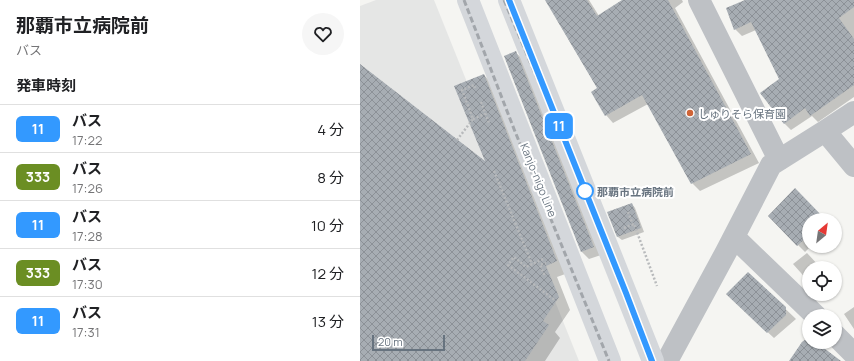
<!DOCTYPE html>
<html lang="ja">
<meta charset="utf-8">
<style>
:root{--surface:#fff;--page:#f6f6f6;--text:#202124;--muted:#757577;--line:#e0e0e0}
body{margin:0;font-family:Manrope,"Noto Sans JP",sans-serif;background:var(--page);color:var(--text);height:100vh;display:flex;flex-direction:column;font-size:15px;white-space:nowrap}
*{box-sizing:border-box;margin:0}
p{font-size:13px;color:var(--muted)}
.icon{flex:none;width:22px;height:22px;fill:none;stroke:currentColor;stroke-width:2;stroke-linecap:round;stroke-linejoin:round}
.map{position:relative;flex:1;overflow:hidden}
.side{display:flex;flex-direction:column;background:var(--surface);width:360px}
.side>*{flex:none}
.badge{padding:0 8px;border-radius:6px;font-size:14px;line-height:26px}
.needle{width:26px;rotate:29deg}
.fabs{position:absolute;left:442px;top:213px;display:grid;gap:8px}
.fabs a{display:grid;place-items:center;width:40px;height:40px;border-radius:50%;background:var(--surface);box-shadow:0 1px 3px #0004;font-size:20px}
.scale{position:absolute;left:12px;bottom:10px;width:73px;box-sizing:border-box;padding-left:4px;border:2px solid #67737f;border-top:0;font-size:11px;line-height:14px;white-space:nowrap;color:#67737f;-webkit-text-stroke:3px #fff;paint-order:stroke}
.map>.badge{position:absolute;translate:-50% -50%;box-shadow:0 0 0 2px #fff}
h2{padding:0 16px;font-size:15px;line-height:36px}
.round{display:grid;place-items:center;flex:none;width:42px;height:42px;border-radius:21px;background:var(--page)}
.overview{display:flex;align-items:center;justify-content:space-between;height:68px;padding:0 16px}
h1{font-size:19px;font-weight:700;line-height:30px}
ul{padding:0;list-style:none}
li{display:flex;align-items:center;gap:12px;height:48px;padding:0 16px;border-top:1px solid var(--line)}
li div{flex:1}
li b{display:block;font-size:15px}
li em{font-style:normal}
li .badge{min-width:44px;font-weight:700;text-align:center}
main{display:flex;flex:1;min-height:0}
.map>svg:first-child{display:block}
.built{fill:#e5e6e5}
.shadow{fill:#0003}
.building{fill:url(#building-cross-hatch)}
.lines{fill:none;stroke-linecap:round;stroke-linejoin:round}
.path{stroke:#b8babc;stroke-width:2.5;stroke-dasharray:2 2;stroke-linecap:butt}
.street{stroke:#bec1c5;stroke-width:22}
.primary{stroke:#d4d7db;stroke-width:22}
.rail{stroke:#a2a6ab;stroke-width:3;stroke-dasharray:6 3;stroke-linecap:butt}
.line-casing{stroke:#fff;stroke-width:9}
.line{stroke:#39f;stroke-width:6}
.poi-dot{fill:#cf6437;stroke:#fff;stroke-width:1.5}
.stop-dot{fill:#fff;stroke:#39f;stroke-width:2}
.labels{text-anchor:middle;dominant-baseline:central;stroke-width:4;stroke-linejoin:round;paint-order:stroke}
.poi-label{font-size:11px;fill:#67737f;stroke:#fff;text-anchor:start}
.street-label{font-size:11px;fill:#67737f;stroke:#fff}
.stop-label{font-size:11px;font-weight:bold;fill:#67737f;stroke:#fff;text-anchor:start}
</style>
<main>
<section class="side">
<div class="overview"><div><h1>那覇市立病院前</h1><p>バス</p></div><a class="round"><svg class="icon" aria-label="heart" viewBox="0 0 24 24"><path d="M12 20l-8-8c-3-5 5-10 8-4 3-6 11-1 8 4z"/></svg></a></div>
<h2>発車時刻</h2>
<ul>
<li><span class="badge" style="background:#39f;color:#fff">11</span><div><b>バス</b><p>17:22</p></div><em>4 分</em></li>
<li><span class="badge" style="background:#6b8e23;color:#fff">333</span><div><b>バス</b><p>17:26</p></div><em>8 分</em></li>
<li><span class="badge" style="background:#39f;color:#fff">11</span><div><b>バス</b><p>17:28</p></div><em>10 分</em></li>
<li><span class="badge" style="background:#6b8e23;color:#fff">333</span><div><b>バス</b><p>17:30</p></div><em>12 分</em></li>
<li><span class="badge" style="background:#39f;color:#fff">11</span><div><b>バス</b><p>17:31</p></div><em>13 分</em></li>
</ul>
</section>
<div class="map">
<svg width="494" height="361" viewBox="0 0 494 361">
<defs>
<pattern id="building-cross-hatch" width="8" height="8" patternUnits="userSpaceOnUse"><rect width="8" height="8" fill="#a7adb3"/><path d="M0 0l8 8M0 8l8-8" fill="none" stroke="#8c9197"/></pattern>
</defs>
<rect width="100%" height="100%" fill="#f5f5f2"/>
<path class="built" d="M16,0H74L219,361H0V6Z"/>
<path class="shadow" d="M186,0H229L239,16L264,0H322L323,2L315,8L399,163L340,191L332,183L288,104L253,123L246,115L239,89Z
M387,0H494V97L458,122L452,116L431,130L424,123L421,79L396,30L382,36L375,29Z
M156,53L164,60L241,255L229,259L221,251Z
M0,65L127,164L124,75L135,87L208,273L197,277L210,310L195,332L200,338L185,361H0Z
M272,204L275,208L284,232L262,240L258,237L249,213Z
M409,216L465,220H449V246H451L445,252Z
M447,253L461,268H449V282L433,264Z
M388,273L436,319L414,338L374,301Z
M494,307V329L484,314Z"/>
<path class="building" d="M185,0H227L237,16L262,0H308L391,154L331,184L282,95L245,116L231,92L237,88Z
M385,0H494V7L479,18L494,39V85L450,116L445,108L424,124L400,93L419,79L391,22L374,30L366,8Z
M156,51L234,247L221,252L144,56Z
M0,64L125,161L94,86L124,74L197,261L186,266L199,297L183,321L189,325L165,361H0Z
M435,188L466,220H449V235L437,246L408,216Z
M272,203L281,228L257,237L247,212Z
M388,272L426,307V315L407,333L366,294Z
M449,337V342H456L481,361H429L442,342Z"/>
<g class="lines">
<path class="path" d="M121,102L129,123
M113,119L125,114
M97,140L113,119L102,90L114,85L115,88
M134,171L172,264
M268,212L273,225
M264,228L274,224L297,286
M183,259L166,267L154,257L148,265L196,301
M183,274H184L180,265L186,263"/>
<path class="street" d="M339,0L419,160
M465,131L494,166
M374,237L456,316
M475,335L494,354
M307,361L366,252L411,165L465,131L494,112"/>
<path class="primary" d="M108,0L250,361
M149,0L266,293L293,361"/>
<path class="rail" d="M104,0L154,129L249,361
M144,0L192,114L290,361"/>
</g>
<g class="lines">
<defs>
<path id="line" d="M149,0L266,293L292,361"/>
</defs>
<use href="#line" class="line-casing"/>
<use href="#line" class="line"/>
</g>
<circle class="poi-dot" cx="330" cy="113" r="4"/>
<circle class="stop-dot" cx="225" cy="191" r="8"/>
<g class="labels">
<g class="poi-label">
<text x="338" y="113">しゅりそら保育園</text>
</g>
<g class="street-label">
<text transform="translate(179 180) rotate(68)">Kanjo-nigo Line</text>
</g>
<g class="stop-label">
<text x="237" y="191">那覇市立病院前</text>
</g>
</g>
</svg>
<div class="fabs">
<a><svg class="needle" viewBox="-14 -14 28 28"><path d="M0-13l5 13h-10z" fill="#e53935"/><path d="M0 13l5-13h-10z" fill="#757577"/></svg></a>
<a><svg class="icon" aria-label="locate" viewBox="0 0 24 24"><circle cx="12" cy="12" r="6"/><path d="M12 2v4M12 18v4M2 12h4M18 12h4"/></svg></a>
<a><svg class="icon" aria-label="layers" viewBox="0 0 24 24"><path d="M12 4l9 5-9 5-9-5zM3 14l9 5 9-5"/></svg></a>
</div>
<div class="scale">20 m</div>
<b class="badge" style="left:199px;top:126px;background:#39f;color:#fff">11</b>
</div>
</main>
